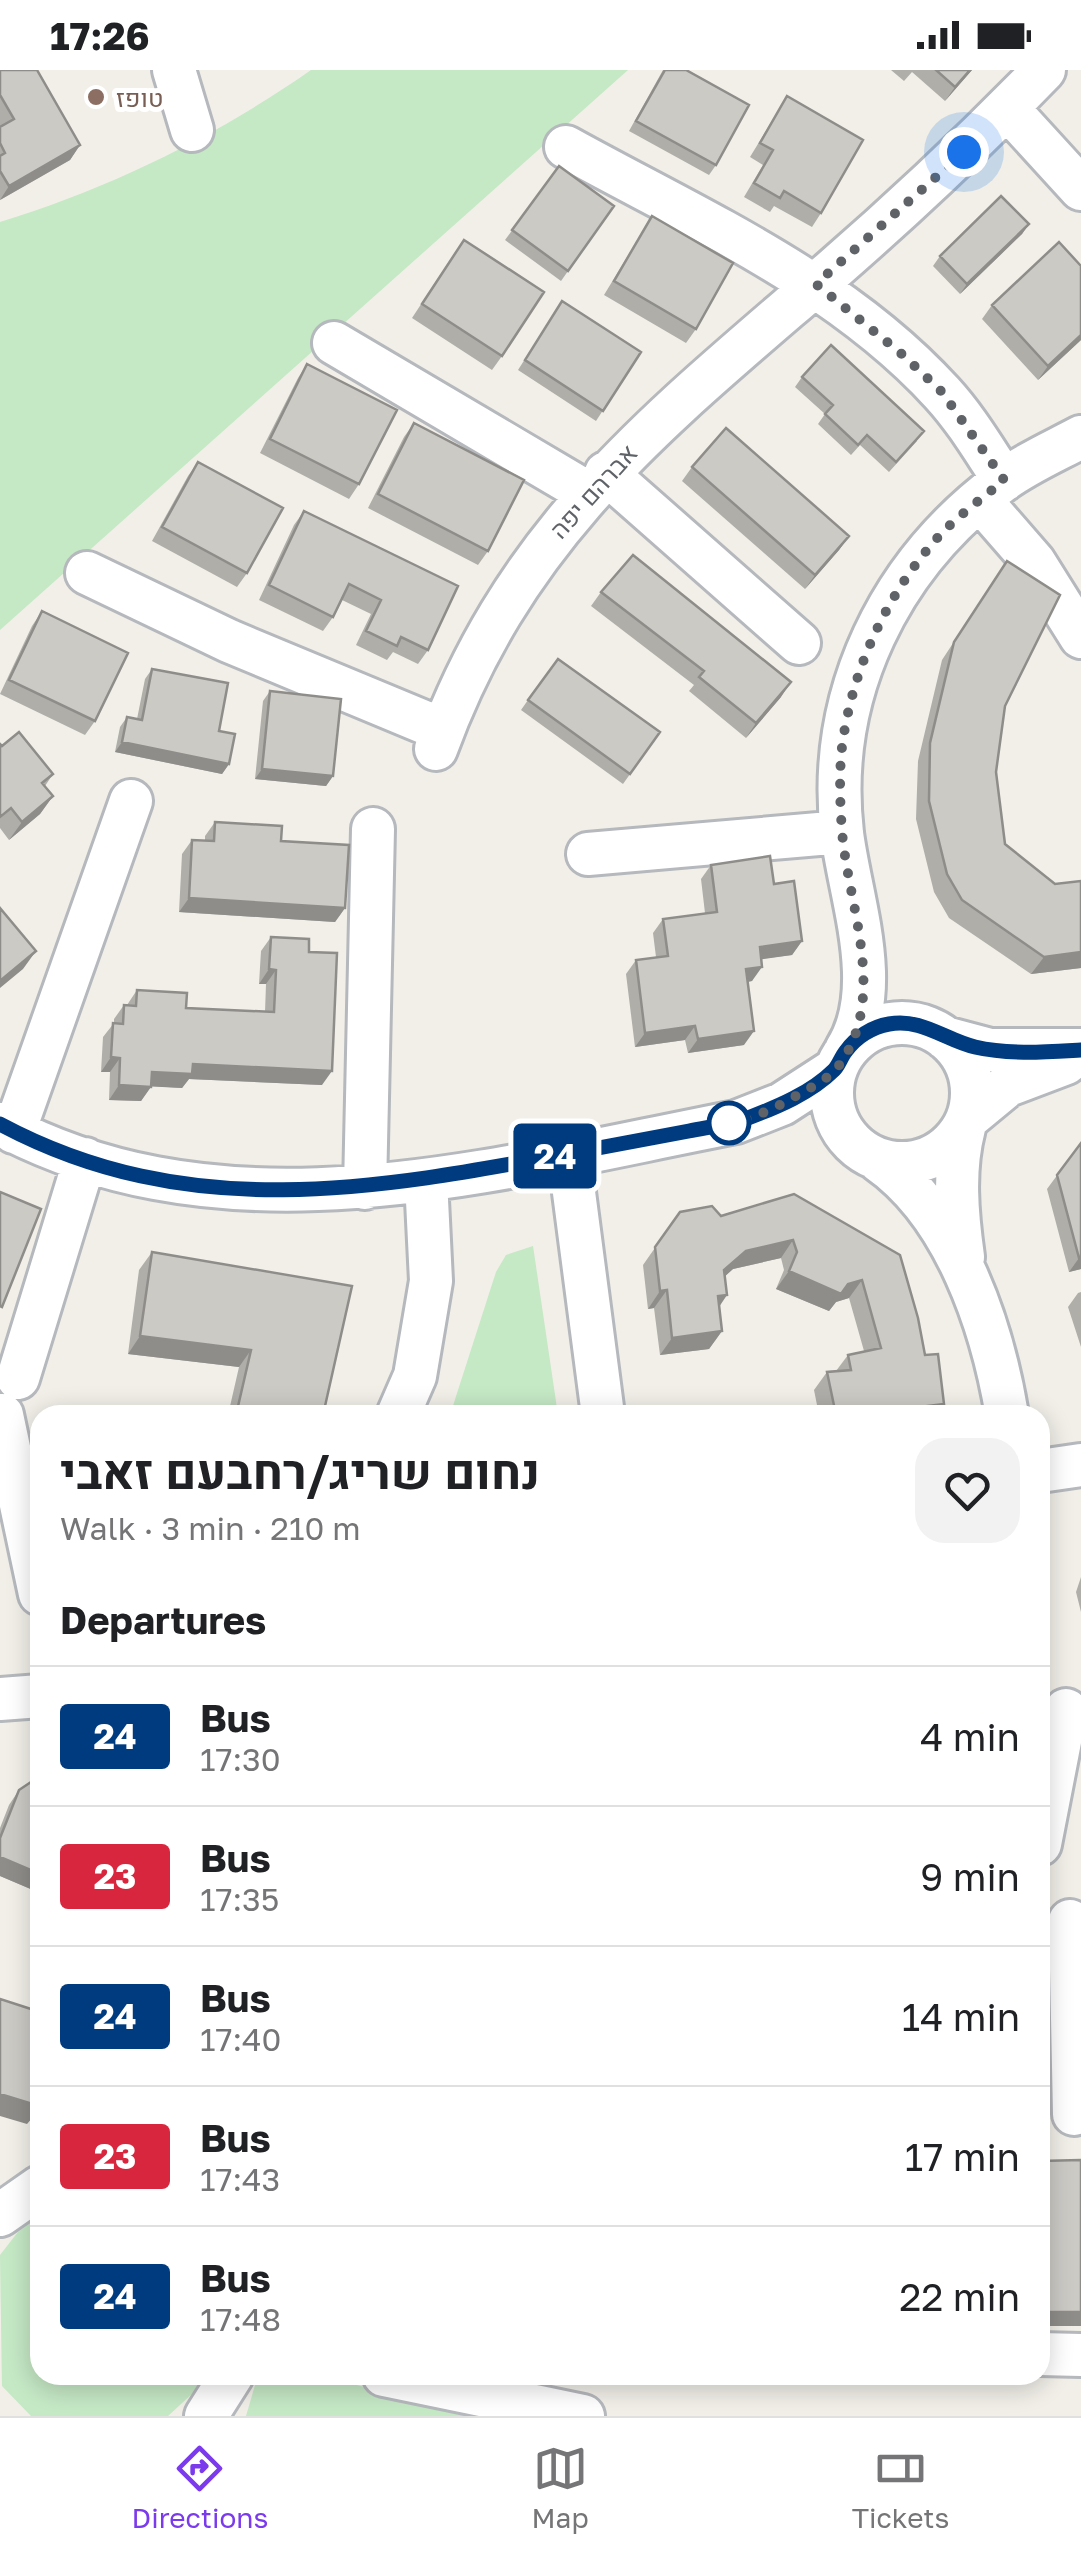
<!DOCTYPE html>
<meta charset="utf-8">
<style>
:root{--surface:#fff;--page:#f2f2f2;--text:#202124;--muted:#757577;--line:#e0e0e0;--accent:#7c3aed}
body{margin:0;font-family:"Golos Text",Heebo,sans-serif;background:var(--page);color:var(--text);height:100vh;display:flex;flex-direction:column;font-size:38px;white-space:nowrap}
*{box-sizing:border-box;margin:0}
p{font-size:32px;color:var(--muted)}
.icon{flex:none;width:55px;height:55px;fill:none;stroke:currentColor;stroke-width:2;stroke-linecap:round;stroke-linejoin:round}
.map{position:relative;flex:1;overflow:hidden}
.sheet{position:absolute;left:30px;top:1335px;width:1020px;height:980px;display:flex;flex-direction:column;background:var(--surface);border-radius:30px;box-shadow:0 5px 25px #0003}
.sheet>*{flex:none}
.badge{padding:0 20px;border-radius:8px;font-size:35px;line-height:65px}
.you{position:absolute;width:50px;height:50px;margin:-25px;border:8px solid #fff;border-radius:50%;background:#1a73e8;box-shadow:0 0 0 15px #1a73e833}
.map>.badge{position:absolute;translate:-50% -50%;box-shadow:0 0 0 5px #fff}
h2{padding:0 30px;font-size:38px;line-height:90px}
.round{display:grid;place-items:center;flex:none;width:105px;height:105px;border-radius:30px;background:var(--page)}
.headline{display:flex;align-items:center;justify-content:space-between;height:170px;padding:0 30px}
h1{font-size:48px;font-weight:700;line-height:75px}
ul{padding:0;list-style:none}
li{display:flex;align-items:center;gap:30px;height:140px;padding:0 30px;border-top:2px solid var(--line)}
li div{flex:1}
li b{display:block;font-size:38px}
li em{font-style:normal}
li .badge{min-width:110px;font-weight:700;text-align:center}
.status{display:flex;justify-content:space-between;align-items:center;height:70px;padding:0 50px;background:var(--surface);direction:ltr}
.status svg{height:28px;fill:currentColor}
.menu{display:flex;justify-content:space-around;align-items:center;height:140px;border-top:2px solid var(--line);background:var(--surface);font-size:28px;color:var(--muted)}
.menu a{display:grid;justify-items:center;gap:5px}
.menu .active{color:var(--accent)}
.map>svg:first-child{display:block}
.green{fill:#c5e8c5}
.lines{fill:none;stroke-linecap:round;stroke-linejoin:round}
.minor-casing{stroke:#b5b8bc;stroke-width:48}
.minor{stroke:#fff;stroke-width:42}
.wall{fill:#afaea9}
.shaded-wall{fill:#8f8d8a}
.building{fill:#cccac5;stroke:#8f8d8a;stroke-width:2.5}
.line-casing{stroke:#fff;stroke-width:22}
.line{stroke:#003b80;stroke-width:15}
.walk{stroke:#5f6368;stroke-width:10;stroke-dasharray:0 18}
.education-dot{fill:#8d6e63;stroke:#fff;stroke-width:4}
.stop-dot{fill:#fff;stroke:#003b80;stroke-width:5}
.labels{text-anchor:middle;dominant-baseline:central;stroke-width:10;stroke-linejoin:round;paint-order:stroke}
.education-label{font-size:25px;fill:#785e54;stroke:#fff;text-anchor:start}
.street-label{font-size:25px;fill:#5f6368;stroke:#fff}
</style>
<div class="status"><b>17:26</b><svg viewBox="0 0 49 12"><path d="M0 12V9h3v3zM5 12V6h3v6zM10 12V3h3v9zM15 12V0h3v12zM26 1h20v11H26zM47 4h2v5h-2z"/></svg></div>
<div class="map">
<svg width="1081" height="2346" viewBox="0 0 1081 2346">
<rect width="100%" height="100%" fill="#f1efe8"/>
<path class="green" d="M311,0H628L0,560V152C110,118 217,66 311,0Z
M533,1176L558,1345H450L496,1202L506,1185Z
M40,2146V2305H204L193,2323L168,2346H31L2,2316L0,2185L18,2162Z
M258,2305H315L485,2346H246Z"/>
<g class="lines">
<defs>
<path id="minor" d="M174,0L192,60
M1007,38L1081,119
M566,77C696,149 840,211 942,323C966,349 984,380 1004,410
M334,273L588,423
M606,403L799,573
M980,430L1034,492L1081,567
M87,503L229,571L443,660
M436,679C516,460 658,351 828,204C903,139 975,71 1044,0
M588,784L842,762
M832 1023a70 70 0 1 1 140 0a70 70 0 1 1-140 0Z
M945,968L990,980H1081
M846,980C885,919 850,828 842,763C826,623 890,495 1001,412C1025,394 1055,381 1081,367
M968,1048L1008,1015L1066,993
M0,1054C231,1177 496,1098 736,1052L782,1034L836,999
M14,1062L131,731
M569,1084L603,1345
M878,1090C955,1144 992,1255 1007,1345
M365,1118L373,759
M963,1187C957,1144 953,1100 964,1058
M18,1308L85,1089
M2,1345L40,1524
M398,1345L415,1306L431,1211L426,1110
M1040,1401L1081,1395
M0,1629L40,1626
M1040,1774L1066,1640
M1070,1851L1074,2044
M0,2145L40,2117
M1040,2284L1081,2285
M384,2305L583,2346
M206,2346L232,2305"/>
</defs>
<use href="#minor" class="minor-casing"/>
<use href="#minor" class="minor"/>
</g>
<path class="wall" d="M0,0L80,75L70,90L0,130Z
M663,0H686L716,95L709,105L629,61Z
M891,0H972L945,31L912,2L904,11Z
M787,26L821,143L812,157L774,136L770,142L744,127L763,95L750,87Z
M559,96L614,136L561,211L505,170Z
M652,146L696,259L686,273L604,225Z
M1029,154L1022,164L960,224L933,196L940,186Z
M454,184L502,286L492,300L412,248Z
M562,231L641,282L596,351L518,300Z
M992,235L1081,270L1038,310L982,249Z
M307,294L359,414L349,429L260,383L298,308Z
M802,307L917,371L889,402L860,375L851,385L818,354L825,344L795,317Z
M414,353L488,481L478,495L368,438L404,367Z
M198,392L247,503L237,517L152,471L188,406Z
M692,397L849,466L839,480L805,519L682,411Z
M304,441L428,580L418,594L393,582L387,590L356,575L371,544L342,530L333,547L323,561L259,530L294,455Z
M995,509L1005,636L996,702L1005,774L1055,814L1081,811V898L1031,904L949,848L934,822L916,749L918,691L942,590Z
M601,522L781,627L746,668L689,621L694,615L591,536Z
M42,541L95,651L85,665L0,624L32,556Z
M152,599L219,661L229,694L222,704L115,682L120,657L127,647L137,649L145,609Z
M270,621L333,706L326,716L255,709L263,631Z
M528,630L660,662L623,714L521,640Z
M0,674L53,704L45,716L53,726L40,744L9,770L0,758Z
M215,752L345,838L335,852L179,842L182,784L192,770H205V766Z
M711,795L774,814L802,871L792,885L761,889L752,911L747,912L744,975L688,983L685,970L635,977L626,904L636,890L656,887L653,863L663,849L705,843L701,809Z
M271,867L309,882L322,1015L189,1009L182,1018L151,1016L141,1031L109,1030L110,1002H101L103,967L114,953V949L124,935H127L137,920L186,938L265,942L266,914H259L261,881Z
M1081,1073V1199L1069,1202L1047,1119Z
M680,1142L721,1146L900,1185L937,1345H819L814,1320L827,1302L836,1301L848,1285L864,1281L849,1228L836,1232L829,1241L776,1219L784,1200L781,1188L733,1199L725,1206L719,1237L722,1261L709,1279L660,1285L654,1238L648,1239L643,1195Z
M152,1182L323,1345H228L239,1297L128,1284L139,1200Z
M1081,1222V1277L1068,1237L1078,1223Z
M1081,1507V1542L1076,1522Z
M40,1706V1823L0,1806V1758L9,1735L19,1720Z"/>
<path class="shaded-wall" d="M970,0H972L945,31L955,17Z
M80,75L70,90L0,130L9,116Z
M1029,154L1022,164L960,224L967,214Z
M1081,265V270L1038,310L1048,296Z
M849,466L839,480L805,519L815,505Z
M791,612L781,627L746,668L756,653Z
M122,672L229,694L222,704L115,682Z
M262,699L333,706L326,716L255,709Z
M53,726L40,744L9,770L22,752Z
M189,828L345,838L335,852L179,842Z
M802,871L792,885L750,891L760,877Z
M36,881L23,899L0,918V911Z
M1081,882V898L1031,904L1044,887Z
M762,897L752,911L736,914L746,899Z
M269,899L276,900L266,914H259Z
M695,956L685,970L635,977L645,963Z
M754,961L744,975L688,983L698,969Z
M111,987L120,988L110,1002H101Z
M193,994L332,1001L322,1015L189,1009L182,1018L142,1016L152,1002Z
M119,1015L151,1017L141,1031L109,1030Z
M793,1170L781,1188L733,1199L712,1218L724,1200L746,1181Z
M1081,1187V1199L1069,1202L1079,1188Z
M789,1201L848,1214L862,1210L849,1228L836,1232L829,1241L776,1219Z
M667,1220L654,1238L648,1239L660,1221Z
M727,1225L715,1243L718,1226Z
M722,1261L709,1279L660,1285L672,1268Z
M140,1266L251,1280L239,1297L128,1284Z
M944,1334L937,1345H855Z
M0,1787L40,1804V1823L0,1806Z
M0,2024L40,2035V2039L27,2054L0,2046Z
M1040,2242H1081V2256H1040Z"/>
<path class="building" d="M0,0H37L80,75L9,116L0,101V86L5,83L0,73V57L14,49L0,25Z
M665,0H686L749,35L716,95L636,51Z
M936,0H970L955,17Z
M787,26L863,70L821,143L784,121L780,128L754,113L773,80L760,73Z
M559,96L614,136L568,201L512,160Z
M1001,126L1029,154L967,214L940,186Z
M652,146L733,193L696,259L614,211Z
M464,170L544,222L502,286L422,234Z
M1059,172L1081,196V265L1048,296L992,235Z
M562,231L641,282L603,341L525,290Z
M831,275L924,361L896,392L867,365L858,375L825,344L833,335L802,307Z
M307,294L397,340L359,414L270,369Z
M414,353L524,410L488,481L378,424Z
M726,358L849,466L815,505L692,397Z
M198,392L283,438L247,503L162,457Z
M304,441L458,516L428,580L401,567L397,576L366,561L381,530L349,514L333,547L269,515Z
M633,485L791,612L756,653L699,607L704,601L601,522Z
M1007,491L1060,525L1005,636L996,702L1005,774L1055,814L1081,811V882L1044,887L962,830L947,804L929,731L930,673L954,572Z
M42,541L128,583L95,651L9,610Z
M558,589L660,662L630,704L528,630Z
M152,599L228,613L219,661L235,664L229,694L122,672L127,647L142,650Z
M270,621L341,629L333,706L262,699Z
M19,662L53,704L42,713L53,726L22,752L11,738L0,747V674L2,676Z
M215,752L282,756L281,771L349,775L345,838L189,828L192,770L214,771Z
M770,786L774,814L794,811L802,871L760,877L762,897L746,899L754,961L698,969L695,956L645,963L636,890L668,886L663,849L717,842L711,795Z
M0,838L36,881L0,911Z
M271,867L309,869V882L337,883L332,1001L193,994L192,1004L152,1002L151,1017L119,1015L120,988L111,987L113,953L123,954L124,935L136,936L137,920L187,923L186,938L274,942L276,900L269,899Z
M1081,1073V1187L1079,1188L1057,1105Z
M0,1122L41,1139L2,1237L0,1236Z
M794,1124L900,1185L918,1248L925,1285L938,1284L944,1334L855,1345H836L827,1302L851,1300L848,1285L881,1278L862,1210L848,1214L841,1224L789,1201L797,1182L793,1170L746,1181L724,1200L727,1225L718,1226L722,1261L672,1268L667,1220L660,1221L655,1177L680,1142L712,1136L721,1146Z
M152,1182L352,1216L323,1345H236L251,1280L140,1266Z
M40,1706V1804L0,1787V1768L19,1720Z
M0,1929L31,1939L40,1931L39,2036L0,2024Z
M1081,2090V2242H1040V2091Z"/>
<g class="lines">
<defs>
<path id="line" d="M0,1054C189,1155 378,1119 577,1082C615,1075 652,1068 689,1061C709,1057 729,1055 748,1048C777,1037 811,1023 834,1000C839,995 841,987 846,981C856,967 872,957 889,954C922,948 945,970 975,977C1010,985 1046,982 1081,980"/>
</defs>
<use href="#line" class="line-casing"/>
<use href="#line" class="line"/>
<path class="walk" d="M729,1053C753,1049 778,1037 799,1024C811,1018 829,1008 837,998C890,929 848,837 842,761C840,734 839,703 842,677C852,599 887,523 940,465C959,445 983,428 1004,410L942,322L903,285L816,214L964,82"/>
</g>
<circle class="education-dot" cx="96" cy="27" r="10"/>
<circle class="stop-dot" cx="729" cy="1053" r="20"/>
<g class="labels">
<g class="education-label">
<text x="116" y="27">טופז</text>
</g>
<g class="street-label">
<text transform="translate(593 421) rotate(-48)">אברהם יפה</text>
</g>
</g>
</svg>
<div class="you" style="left:964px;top:82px"></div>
<b class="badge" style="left:555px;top:1086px;background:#003b80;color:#fff">24</b>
<section class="sheet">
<div class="headline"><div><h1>נחום שריג/רחבעם זאבי</h1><p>Walk · 3 min · 210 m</p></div><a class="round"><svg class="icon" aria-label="heart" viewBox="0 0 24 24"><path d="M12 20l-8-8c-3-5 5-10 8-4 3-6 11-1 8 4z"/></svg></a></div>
<h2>Departures</h2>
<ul>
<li><span class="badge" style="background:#003b80;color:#fff">24</span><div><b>Bus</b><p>17:30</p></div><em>4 min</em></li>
<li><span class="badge" style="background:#d7263d;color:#fff">23</span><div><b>Bus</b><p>17:35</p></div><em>9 min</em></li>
<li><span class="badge" style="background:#003b80;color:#fff">24</span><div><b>Bus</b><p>17:40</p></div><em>14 min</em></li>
<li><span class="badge" style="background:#d7263d;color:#fff">23</span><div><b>Bus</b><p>17:43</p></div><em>17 min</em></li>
<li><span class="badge" style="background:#003b80;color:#fff">24</span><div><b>Bus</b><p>17:48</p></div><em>22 min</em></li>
</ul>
</section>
</div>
<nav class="menu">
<a class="active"><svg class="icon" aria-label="directions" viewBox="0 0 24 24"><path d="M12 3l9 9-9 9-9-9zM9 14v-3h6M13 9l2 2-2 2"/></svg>Directions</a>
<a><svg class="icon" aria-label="map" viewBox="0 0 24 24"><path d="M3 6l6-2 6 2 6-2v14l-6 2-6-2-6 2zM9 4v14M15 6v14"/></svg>Map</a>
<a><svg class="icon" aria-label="tickets" viewBox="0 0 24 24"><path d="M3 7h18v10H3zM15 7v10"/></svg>Tickets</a>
</nav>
